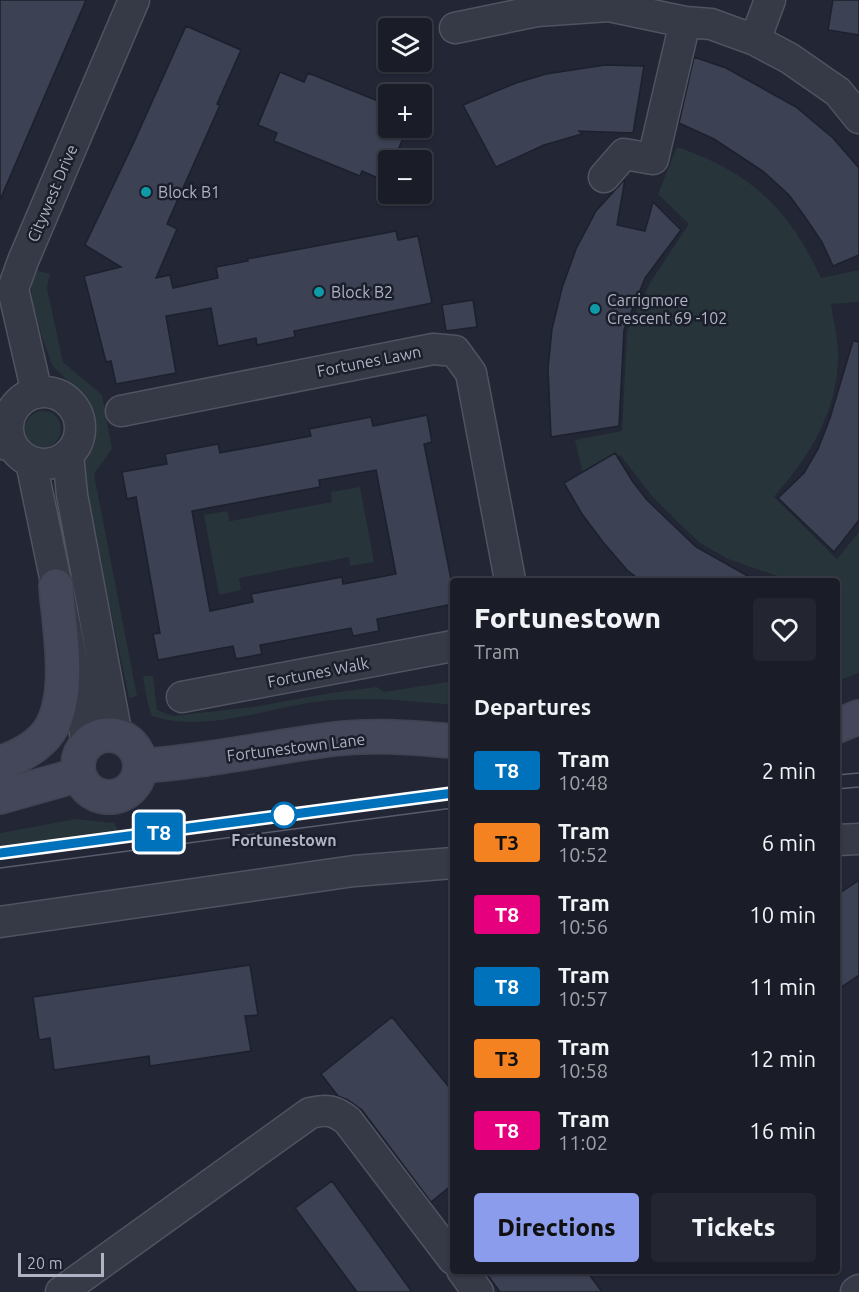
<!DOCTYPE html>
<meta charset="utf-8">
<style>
:root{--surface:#1a1c28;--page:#232530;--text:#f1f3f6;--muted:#9fa1a8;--line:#383a45;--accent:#8b9cec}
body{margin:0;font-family:Ubuntu,sans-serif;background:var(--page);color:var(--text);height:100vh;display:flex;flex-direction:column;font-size:22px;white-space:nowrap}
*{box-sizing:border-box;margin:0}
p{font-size:20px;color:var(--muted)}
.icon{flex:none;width:33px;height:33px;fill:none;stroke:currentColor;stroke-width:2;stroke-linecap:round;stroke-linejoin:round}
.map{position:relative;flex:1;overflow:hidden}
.sheet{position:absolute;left:450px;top:578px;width:390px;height:696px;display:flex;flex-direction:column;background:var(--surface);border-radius:6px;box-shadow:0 2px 4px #0004,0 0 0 2px var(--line)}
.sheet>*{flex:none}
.badge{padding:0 12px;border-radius:4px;font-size:21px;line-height:39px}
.buttons{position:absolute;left:378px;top:18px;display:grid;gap:12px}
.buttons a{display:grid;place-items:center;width:54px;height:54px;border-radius:6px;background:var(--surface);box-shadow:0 2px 4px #0004,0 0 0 2px var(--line);font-size:30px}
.scale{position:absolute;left:18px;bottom:15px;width:86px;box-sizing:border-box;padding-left:6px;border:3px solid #b0b3c3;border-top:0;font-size:16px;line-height:21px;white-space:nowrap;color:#b0b3c3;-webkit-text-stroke:4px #1b1e2b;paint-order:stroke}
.map>.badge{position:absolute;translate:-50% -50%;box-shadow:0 0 0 3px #fff}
h2{padding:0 24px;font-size:22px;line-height:54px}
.round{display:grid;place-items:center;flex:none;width:63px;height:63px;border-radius:6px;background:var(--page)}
.summary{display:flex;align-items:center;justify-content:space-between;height:102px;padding:0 24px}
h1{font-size:28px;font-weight:800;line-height:45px}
.primary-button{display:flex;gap:12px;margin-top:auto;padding:12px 24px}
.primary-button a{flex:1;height:69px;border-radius:6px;background:var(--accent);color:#111;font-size:24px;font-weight:800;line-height:69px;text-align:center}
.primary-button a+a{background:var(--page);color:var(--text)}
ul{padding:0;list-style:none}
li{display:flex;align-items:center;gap:18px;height:72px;padding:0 24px}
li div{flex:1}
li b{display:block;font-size:22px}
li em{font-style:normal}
li .badge{min-width:66px;font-weight:700;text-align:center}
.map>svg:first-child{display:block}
.green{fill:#273439}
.building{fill:#3c4153;stroke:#1d202d;stroke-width:1.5;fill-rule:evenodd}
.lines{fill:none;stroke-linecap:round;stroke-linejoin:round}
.lane-casing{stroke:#505361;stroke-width:18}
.street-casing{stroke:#505361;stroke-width:33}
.secondary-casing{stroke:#3f4250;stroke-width:36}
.lane{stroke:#363946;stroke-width:15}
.street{stroke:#363946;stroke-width:30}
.secondary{stroke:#444759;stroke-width:33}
.tram{stroke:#585c6d;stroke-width:1.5}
.line-casing{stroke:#fff;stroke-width:14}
.line{stroke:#0072bc;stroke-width:9}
.culture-dot{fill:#0f9aa8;stroke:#1b1e2b;stroke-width:2}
.stop-dot{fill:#fff;stroke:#0072bc;stroke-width:3}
.labels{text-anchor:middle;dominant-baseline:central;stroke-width:5;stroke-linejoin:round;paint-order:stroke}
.poi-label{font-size:16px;fill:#b0b3c3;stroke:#1b1e2b;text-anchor:start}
.street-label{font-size:16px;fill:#b0b3c3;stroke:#1b1e2b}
.stop-label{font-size:16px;font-weight:bold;fill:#b0b3c3;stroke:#1b1e2b}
</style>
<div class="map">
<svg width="859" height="1292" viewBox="0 0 859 1292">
<rect width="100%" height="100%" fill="#222635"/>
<path class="green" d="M677,147C751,172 789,209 821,278L859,270V302L831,304C833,319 837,334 838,349C840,409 811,454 774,497L837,559L859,532V673L837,681V580H789L728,559L700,543L677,521L652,496L620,455L583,474L575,440L622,431L627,331L651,281L689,224L658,194Z
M33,269L50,274L47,288L63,362L102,395L112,449L94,474L137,696L129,698L81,469L91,438L90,410L71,384L52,365L41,334L31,297Z
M25 429a18 18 0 1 1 36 0a18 18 0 1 1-36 0Z
M360,487L374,562L350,566L349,557L239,578L241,590L219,595L204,515L227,511L230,521L332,502L331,492Z
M143,676H153L157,710L173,716L252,707L331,693L377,687L384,692L453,681V705C413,701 373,697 333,700C274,704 211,735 152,716L147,701Z
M75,819L114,823L117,828L116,830L0,846V833Z"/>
<path class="building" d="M0,0H86L0,200Z
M833,0H859V35L828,30Z
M186,26L241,50L217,104L220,105L167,224L177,229L156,278L170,275L173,288L218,278L216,267L248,261L247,259L396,231L398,240L418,236L432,303L294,331L295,337L257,345L256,338L218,346L211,308L166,316L176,373L116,384L111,361L106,362L84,276L121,267L85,245L134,142Z
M694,57L726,68L796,107L833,138L859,168V255L833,266L822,242L805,217L789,195L764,172L714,139L679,123Z
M605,65L644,66L633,133L579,131L582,134L544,145L496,167L463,105L516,83L546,74Z
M280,72L304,82L308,73L388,105V128H407L394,160H388V173L385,181L362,171L360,176L274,141L277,133L258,125Z
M625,179L617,225L645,231L653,202L681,230L645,278L624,330L619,426L551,437L548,368L552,329L562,288L576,249L596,211Z
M473,300L477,327L446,331L442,305Z
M853,341L859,342V520L834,552L778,498L804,473L818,449L830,418Z
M427,415L432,442L424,444L453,589V604L377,619L379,631L353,636L351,628L260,645L262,654L236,659L233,646L158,660L153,634L160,633L144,542L136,497L127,499L122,472L167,464L165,454L218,444L220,453L311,436L309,429L371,417L373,426ZM376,470L396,574L343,584L342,577L251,594L253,602L210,611L192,511L320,487L319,480Z
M615,453L633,482L647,500L696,547L755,580H640L627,570L603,542L582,514L564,483Z
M859,880V975L837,990V895Z
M250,965L258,1015L245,1016L251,1051L150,1066L149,1056L54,1070L50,1038L39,1040L33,997Z
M392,1017L453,1092V1184L431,1202L362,1110L348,1100L338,1096L321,1074Z
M332,1181L412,1292H357L295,1208Z
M484,1270H586L602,1292H500Z"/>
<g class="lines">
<defs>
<path id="lane" d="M0,423L10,414
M0,451L21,456"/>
<path id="street" d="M455,28L537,11L609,6L685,22L711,24L755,40L789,58L838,92L859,118
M755,40L770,0
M604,177L624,154L653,159L685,22
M8 428a36 36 0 1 1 72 0a36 36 0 1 1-72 0Z
M37,393L13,289L23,261L134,0
M121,411L433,349L455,351L471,373L510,580
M68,455L72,495L117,736
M31,462L83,712L86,744
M182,697L453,646
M837,840L859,839
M0,922L354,871L453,863
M462,1270L478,1292
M61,1292L310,1113C326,1109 335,1110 348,1121L453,1259
M856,1292L859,1290"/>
<path id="secondary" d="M837,726L859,717
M78 766a31 31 0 1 1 62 0a31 31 0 1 1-62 0Z
M0,763C18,757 38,747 49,731C73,695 59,627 56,586
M140,766C205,762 270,747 334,739C373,734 414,738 453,741
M0,797L78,775"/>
</defs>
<use href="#lane" class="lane-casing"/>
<use href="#street" class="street-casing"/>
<use href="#secondary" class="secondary-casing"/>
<use href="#lane" class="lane"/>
<use href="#street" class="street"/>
<use href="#secondary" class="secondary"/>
<path class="tram" d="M837,775L859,773
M837,789L859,787
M0,853L453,793
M0,868L453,808"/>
</g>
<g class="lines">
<defs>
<path id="line" d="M0,853L453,793"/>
</defs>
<use href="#line" class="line-casing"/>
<use href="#line" class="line"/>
</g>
<g class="culture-dot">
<circle cx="146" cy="192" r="6"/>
<circle cx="319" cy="292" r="6"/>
<circle cx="595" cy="309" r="6"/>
</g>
<circle class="stop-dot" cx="284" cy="815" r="12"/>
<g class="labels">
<g class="poi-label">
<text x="158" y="192">Block B1</text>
<text x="331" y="292">Block B2</text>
<text x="607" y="300">Carrigmore<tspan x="607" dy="18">Crescent 69 -102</tspan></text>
</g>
<g class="street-label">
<text transform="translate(52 193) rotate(-67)">Citywest Drive</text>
<text transform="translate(369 361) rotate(-11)">Fortunes Lawn</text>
<text transform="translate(318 672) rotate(-11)">Fortunes Walk</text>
<text transform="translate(296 747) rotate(-7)">Fortunestown Lane</text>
</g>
<g class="stop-label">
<text x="284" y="840">Fortunestown</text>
</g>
</g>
</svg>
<div class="buttons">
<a><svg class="icon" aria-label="layers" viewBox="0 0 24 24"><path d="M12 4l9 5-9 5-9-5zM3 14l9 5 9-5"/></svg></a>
<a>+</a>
<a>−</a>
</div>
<div class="scale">20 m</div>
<b class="badge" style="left:159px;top:832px;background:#0072bc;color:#fff">T8</b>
<section class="sheet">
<div class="summary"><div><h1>Fortunestown</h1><p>Tram</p></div><a class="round"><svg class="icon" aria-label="heart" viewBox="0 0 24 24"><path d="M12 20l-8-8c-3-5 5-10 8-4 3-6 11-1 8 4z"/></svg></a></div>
<h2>Departures</h2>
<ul>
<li><span class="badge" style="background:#0072bc;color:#fff">T8</span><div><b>Tram</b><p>10:48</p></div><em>2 min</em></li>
<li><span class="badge" style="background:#f58220;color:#111">T3</span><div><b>Tram</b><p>10:52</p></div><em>6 min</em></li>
<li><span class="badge" style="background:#e6007e;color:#fff">T8</span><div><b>Tram</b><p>10:56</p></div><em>10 min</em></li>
<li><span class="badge" style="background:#0072bc;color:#fff">T8</span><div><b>Tram</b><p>10:57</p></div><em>11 min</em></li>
<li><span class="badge" style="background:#f58220;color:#111">T3</span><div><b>Tram</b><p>10:58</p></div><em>12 min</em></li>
<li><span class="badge" style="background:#e6007e;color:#fff">T8</span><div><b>Tram</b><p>11:02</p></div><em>16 min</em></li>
</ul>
<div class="primary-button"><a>Directions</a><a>Tickets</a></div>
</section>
</div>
